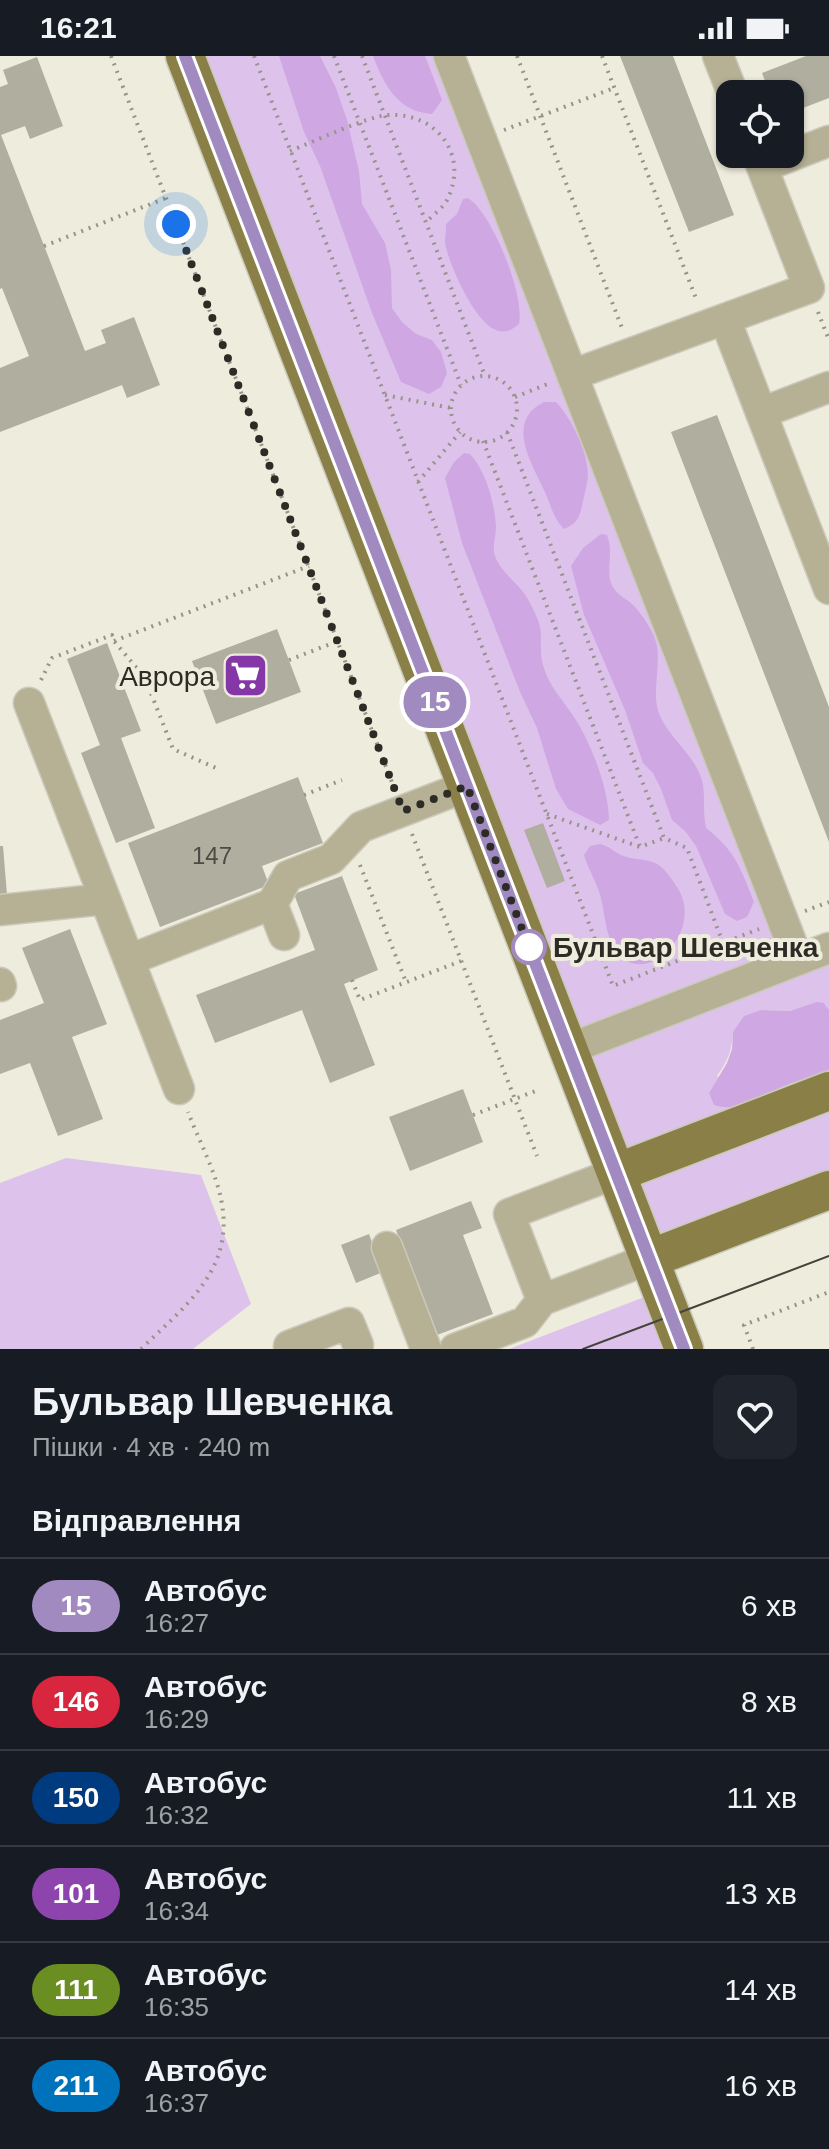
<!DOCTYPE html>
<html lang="uk">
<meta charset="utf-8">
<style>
:root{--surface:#171b24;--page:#20242c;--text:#f1f3f6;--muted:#9ea1a6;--line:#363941}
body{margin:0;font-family:Arial,sans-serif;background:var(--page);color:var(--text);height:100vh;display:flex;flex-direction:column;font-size:30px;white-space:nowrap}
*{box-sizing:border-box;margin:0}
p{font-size:26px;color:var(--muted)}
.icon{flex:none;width:44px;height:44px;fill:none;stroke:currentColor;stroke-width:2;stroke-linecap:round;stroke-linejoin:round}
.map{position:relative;height:1293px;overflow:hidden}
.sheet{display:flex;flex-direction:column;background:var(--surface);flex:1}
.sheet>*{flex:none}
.badge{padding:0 16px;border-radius:26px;font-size:28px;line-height:52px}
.controls{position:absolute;left:716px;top:24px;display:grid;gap:16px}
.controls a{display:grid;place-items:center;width:88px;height:88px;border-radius:16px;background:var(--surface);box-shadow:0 2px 6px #0004;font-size:40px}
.you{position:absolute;width:40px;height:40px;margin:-20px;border:6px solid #fff;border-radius:50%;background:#1a73e8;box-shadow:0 0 0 12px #1a73e833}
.map>.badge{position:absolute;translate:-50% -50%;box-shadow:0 0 0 4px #fff}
h2{padding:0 32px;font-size:30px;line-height:72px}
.round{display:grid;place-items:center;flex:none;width:84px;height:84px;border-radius:16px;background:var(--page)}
.headline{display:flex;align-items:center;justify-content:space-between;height:136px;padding:0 32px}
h1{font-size:38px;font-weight:600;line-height:60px}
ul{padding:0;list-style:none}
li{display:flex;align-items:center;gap:24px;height:96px;padding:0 32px;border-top:2px solid var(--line)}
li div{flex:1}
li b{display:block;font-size:30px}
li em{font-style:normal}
li .badge{min-width:88px;font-weight:700;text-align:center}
.status{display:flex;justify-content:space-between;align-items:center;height:56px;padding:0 40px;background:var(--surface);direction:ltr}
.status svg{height:22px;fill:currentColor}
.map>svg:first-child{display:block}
.green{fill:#ddc3eb}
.forest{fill:#cfa8e3}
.building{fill:#b0ae9f}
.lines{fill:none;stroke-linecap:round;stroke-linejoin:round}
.minor-casing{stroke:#cbc9bb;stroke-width:33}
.major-casing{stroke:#cbc9bb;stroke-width:41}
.path{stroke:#969489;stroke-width:4;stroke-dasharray:2 6;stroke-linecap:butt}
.minor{stroke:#b6b194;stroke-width:30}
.major{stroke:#8a8047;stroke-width:38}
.tram{stroke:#44433c;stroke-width:2}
.line-casing{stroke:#fff;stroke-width:18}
.line{stroke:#a18ac0;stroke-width:12}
.walk{stroke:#2c2b25;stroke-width:8;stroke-dasharray:0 14.4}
.stop-dot{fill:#fff;stroke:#a18ac0;stroke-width:4}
.labels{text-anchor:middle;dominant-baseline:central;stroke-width:8;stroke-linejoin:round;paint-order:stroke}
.number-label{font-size:24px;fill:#4d4c44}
.poi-label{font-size:28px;fill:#2c2b25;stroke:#eeecdc;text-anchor:end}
.stop-label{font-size:28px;font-weight:bold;fill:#2c2b25;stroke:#eeecdc;text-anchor:start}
</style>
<div class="status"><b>16:21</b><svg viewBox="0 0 49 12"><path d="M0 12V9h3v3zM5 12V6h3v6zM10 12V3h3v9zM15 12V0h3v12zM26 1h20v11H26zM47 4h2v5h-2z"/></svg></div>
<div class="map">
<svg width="829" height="1293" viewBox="0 0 829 1293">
<rect width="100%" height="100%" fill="#eeecdc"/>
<path class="green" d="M199,0H436L783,895L576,974Z
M829,906V954L824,947L790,955L761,954L733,976C732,994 728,1005 717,1020L746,1049L780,1032L829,1014V1022L624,1100L586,1001Z
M829,1048V1120L657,1186L633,1124Z
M66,1102L201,1119L251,1248L193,1293H0V1127Z
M647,1240L668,1293H509Z"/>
<path class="forest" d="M279,0H320L336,32L347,64L359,115L362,148L385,187L391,214L392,252L402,266L416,278L432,284L441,296L447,317L441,331L429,338L401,326L372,257L320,110L304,76Z
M373,0H425L442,44L432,58C398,56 384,29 373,0Z
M468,142C493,158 525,240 519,268C512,274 505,278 496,274C475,267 449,209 445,187C445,181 446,174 446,168L457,158L463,143Z
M544,346H556C572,363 588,396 588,420C587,428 585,437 583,445C580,459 579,467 564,473C552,461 551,448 544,434C531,406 505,365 544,346Z
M464,397L470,398C486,415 495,448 496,471C496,479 493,488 494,496C498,516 520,527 529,545C534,555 541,567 541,579C541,589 540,599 543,609C548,629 563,644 574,661C591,686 609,734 609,764L600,769L568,753L556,733L537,672L520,636L462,487L445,422L454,406Z
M601,478L607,479C614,497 606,512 611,527C615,538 624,541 632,548C642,558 654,575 657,590C661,613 650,641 661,662C672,685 699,703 703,729C705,743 703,757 706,772C735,794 741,813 754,846L747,861L737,865L725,858L696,790L685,775L672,764L661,733L653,717L643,707L625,654L584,559L571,510L583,492Z
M600,788C609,790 613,795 621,799C632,804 645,802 657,808C665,813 672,823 677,831C706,875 646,933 618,897C604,879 606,859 600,839C596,825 588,813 584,799L590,790Z
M817,946L824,947L829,954V1014C813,1020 796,1025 780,1032C758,1041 739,1057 714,1049L709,1037L727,1007L732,993L733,976L744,960L761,954L790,955Z"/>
<path class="building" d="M620,0H673L734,159L689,176Z
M806,0H829V42L790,57V38H770L762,17Z
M37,1L63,70L30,83L25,70L1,79L85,295L106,287L101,274L134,261L160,329L127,342L122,329L0,376V312L29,300L2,232L0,233V31L8,28L3,14Z
M717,359L829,651V786L671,376Z
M277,573L301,636L216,668L192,605Z
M107,587L141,675L121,682L155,772L116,787L81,697L100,689L67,603Z
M298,721L323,787L262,810L269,829L160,871L128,787Z
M543,767L565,825L547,832L524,774Z
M0,790H3L7,839L0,840Z
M342,820L378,914L344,928L375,1009L330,1027L302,954L215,987L196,939L315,894L294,838Z
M70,873L107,968L72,981L103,1063L58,1080L30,1007L0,1018V964L44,947L22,892Z
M463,1033L483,1086L410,1115L389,1061Z
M471,1145L482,1172L463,1179L493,1258L437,1279L396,1174Z
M369,1178L383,1216L356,1227L341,1189Z"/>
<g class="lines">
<defs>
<path id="minor" d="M449,0L798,904
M718,0L733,38
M762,111L829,85
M725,263L829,533
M572,319L809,232L757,98
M761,357L829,331
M29,647L179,1033
M272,848L284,879
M0,854L105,843
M129,904L272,848L288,820L331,803L361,771L467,730
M0,927L1,930
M569,993L829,892
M387,1191L426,1293
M542,1244L509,1158L616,1117
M290,1293L289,1290L349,1267L358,1289
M455,1293L525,1266L542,1244L649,1203"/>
<path id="major" d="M185,0L684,1293
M616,1117L829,1035
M649,1203L829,1134"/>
</defs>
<use href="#minor" class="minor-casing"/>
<use href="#major" class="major-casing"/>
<path class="path" d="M111,0L393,729
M254,0L613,930L759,873
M334,0L461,329
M362,0L485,320
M517,0L622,272
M602,0L697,245
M504,74L614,32
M290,95C313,86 368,60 388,59C436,56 470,99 447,144C443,152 433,159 426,166
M44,190L166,142
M818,256L829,284
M451 353a33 33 0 1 1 66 0a33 33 0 1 1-66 0Z
M385,339L451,352
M515,341L550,327
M507,376L664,782L687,792L723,887
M483,385L640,791
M418,426L460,376
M114,585L309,510
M289,604L338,585
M41,624L52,602L112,579L114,585L145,622L173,693L216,712
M304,739L342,724
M547,758L640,791L664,782
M412,778L537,1100
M360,809L406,926
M805,855L829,846
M352,924L360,944L461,905
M473,1059L538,1034
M141,1293C185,1250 236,1213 221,1143C216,1117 198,1082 188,1056
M753,1293L744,1269L829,1236"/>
<use href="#minor" class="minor"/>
<use href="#major" class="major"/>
<path class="tram" d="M583,1293L829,1200"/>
</g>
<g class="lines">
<defs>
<path id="line" d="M185,0L684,1293"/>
</defs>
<use href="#line" class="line-casing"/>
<use href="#line" class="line"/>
<path class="walk" d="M176,168L403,755L467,730L529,891"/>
</g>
<defs>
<symbol id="supermarket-square" viewBox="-11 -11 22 22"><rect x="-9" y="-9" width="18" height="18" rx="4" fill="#8537a7" stroke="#eeecdc"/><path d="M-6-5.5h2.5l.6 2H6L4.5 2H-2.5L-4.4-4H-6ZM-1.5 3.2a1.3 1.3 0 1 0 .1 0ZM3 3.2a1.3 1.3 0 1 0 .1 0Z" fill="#fff"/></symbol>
</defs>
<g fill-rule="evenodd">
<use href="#supermarket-square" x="220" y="594" width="51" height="51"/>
</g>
<circle class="stop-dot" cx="529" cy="891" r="16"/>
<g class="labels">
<g class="number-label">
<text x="212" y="799">147</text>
</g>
<g class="poi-label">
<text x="215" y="620">Аврора</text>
</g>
<g class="stop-label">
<text x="553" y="891">Бульвар Шевченка</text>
</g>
</g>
</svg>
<div class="controls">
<a><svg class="icon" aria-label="locate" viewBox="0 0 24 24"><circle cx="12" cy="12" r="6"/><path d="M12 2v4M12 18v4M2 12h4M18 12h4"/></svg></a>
</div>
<div class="you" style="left:176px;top:168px"></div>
<b class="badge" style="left:435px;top:646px;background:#a18ac0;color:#fff">15</b>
</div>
<section class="sheet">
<div class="headline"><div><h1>Бульвар Шевченка</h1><p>Пішки · 4 хв · 240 m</p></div><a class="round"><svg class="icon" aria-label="heart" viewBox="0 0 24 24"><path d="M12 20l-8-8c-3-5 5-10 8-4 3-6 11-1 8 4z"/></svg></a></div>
<h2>Відправлення</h2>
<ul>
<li><span class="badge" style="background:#a18ac0;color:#fff">15</span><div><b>Автобус</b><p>16:27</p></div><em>6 хв</em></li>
<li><span class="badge" style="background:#d7263d;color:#fff">146</span><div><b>Автобус</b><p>16:29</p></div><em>8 хв</em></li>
<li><span class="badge" style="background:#003b80;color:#fff">150</span><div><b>Автобус</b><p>16:32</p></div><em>11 хв</em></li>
<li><span class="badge" style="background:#8e44ad;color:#fff">101</span><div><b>Автобус</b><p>16:34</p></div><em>13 хв</em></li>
<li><span class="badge" style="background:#6b8e23;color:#fff">111</span><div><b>Автобус</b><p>16:35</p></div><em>14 хв</em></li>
<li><span class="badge" style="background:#0072bc;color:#fff">211</span><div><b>Автобус</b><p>16:37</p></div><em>16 хв</em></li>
</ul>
</section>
